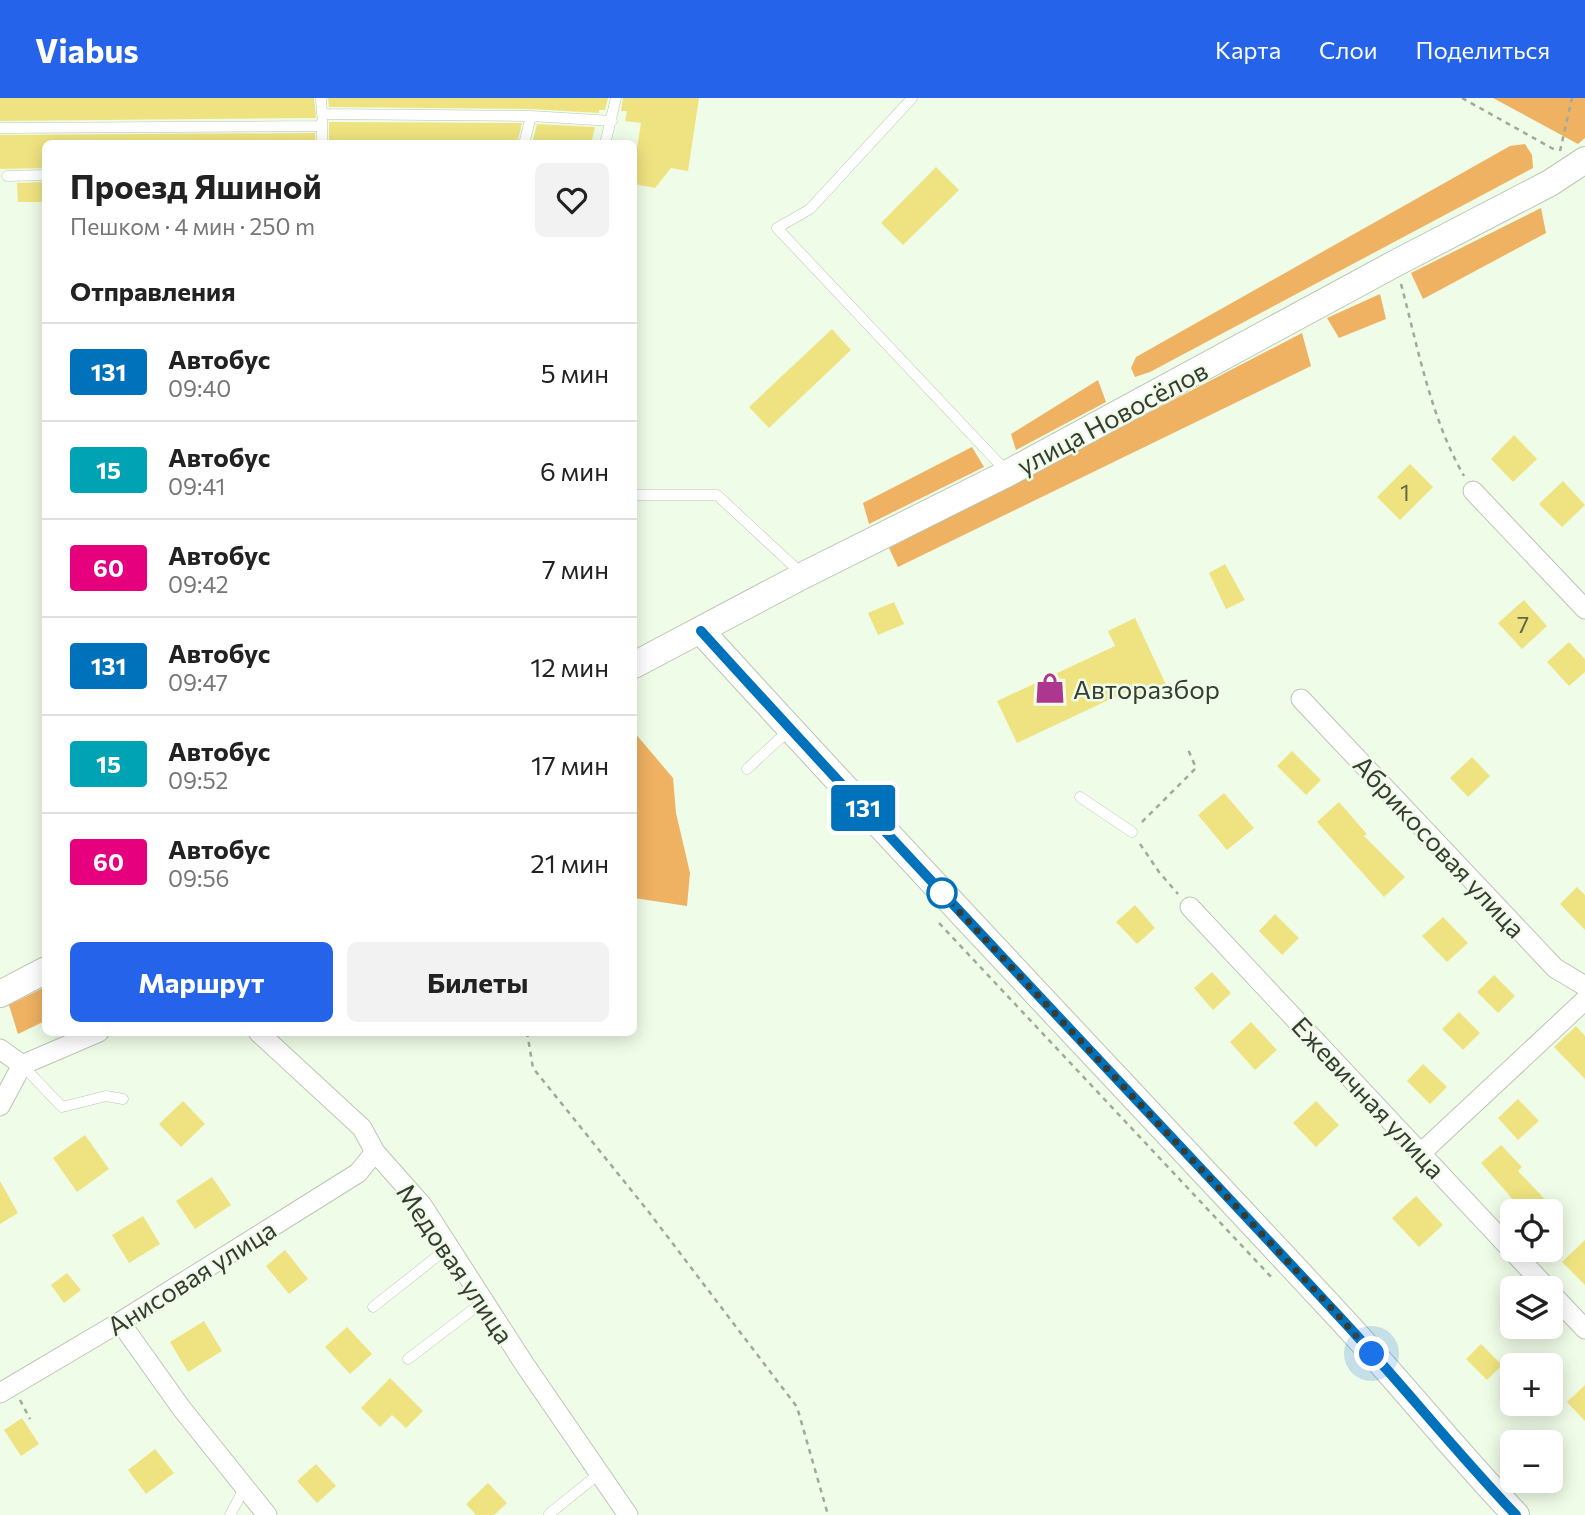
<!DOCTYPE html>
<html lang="ru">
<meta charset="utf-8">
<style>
:root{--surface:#fff;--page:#f2f2f2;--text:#222;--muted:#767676;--line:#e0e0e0;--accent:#2563eb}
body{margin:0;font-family:Commissioner,sans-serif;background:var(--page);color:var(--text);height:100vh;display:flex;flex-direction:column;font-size:26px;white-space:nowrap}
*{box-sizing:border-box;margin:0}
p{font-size:23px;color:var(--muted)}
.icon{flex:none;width:38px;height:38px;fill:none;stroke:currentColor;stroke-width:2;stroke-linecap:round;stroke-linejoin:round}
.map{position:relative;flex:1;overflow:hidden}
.details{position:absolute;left:42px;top:42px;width:595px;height:896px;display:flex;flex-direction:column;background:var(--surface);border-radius:10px;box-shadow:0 4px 18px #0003}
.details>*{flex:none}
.badge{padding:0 14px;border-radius:5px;font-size:24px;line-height:46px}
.controls{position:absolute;left:1500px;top:1101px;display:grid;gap:14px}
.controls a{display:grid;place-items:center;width:63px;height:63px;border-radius:10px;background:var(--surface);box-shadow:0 4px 18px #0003;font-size:35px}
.you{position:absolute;width:35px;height:35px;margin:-18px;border:5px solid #fff;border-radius:50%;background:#1a73e8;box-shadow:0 0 0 10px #1a73e833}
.map>.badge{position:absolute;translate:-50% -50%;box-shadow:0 0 0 4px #fff}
h2{padding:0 28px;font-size:26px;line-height:63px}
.round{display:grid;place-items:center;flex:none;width:74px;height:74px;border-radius:10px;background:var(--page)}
.overview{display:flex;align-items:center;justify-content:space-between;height:119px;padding:0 28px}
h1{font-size:33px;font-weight:700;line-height:52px}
.action{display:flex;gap:14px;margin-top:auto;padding:14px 28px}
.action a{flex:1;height:80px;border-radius:10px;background:var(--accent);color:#fff;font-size:28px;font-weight:700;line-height:80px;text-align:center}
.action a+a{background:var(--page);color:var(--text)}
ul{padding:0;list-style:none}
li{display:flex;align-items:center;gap:21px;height:98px;padding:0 28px;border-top:2px solid var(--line)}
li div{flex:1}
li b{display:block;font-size:26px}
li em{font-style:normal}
li .badge{min-width:77px;font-weight:700;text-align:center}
header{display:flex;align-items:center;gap:42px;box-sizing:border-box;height:98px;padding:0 35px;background:var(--accent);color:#fff}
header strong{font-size:33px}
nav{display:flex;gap:38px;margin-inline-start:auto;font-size:24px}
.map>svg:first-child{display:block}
.forest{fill:#efb162}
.building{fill:#efe381}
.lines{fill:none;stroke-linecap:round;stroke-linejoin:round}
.lane-casing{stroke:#bbc6b3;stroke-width:11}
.street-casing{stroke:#bbc6b3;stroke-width:21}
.secondary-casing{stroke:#bbc6b3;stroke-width:28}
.path{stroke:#a0a99a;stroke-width:2.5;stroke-dasharray:5 5;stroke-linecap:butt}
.lane{stroke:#fff;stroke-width:10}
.street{stroke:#fff;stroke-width:19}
.secondary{stroke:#fff;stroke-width:26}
.line-casing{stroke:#fff;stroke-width:16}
.line{stroke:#0072bc;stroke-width:10}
.walk{stroke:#373c34;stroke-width:7;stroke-dasharray:0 12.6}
.stop-dot{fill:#fff;stroke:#0072bc;stroke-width:3.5}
.labels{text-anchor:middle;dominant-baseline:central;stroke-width:5;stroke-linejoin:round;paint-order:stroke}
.number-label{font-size:23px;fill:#656647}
.street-label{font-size:26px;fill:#373c34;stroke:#effce7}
.poi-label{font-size:26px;fill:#373c34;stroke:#effce7;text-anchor:start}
</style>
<header>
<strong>Viabus</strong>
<nav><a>Карта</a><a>Слои</a><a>Поделиться</a></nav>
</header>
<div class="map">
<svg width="1585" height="1417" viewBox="0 0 1585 1417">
<rect width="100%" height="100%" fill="#effce7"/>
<path class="forest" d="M1493,0H1585V40L1578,46Z
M1525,46L1532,57L1533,70L1150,274L1135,279L1131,270L1136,259L1510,48Z
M1541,110L1546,135L1423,201L1411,175Z
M1380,196L1386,221L1339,240L1327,220Z
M1302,235L1311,268L898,469L889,450Z
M1098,282L1106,304L1016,352L1011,336Z
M972,349L984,369L869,426L863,405Z
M634,634L673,680L676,715L690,775L687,808L634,800Z
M45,889V923L18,936L9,907Z"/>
<path class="building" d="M0,0H314L316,20L0,23Z
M328,0H608L605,12H599V15L531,11L329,9Z
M623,0H699L688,73L671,70L655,90L634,86V69L641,25L625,23L627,13H621Z
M329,24L522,25L517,46H329Z
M537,26L595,29L591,46H532Z
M315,35V46H46V70L0,71V37Z
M936,69L959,92L903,147L881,125Z
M46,84V104H18L17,85Z
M832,231L851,252L769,330L749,309Z
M1514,337L1537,361L1513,384L1491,361Z
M1410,366L1433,389L1400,422L1377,399Z
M1563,383L1585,407L1562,429L1539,406Z
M1225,466L1245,502L1226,511L1209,475Z
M1524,502L1547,528L1522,551L1498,525Z
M894,504L904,526L878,537L868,515Z
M1135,520L1168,591L1140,604L1134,590L1017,645L997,603L1115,548L1108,533Z
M1569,544L1585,561V574L1569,588L1547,564Z
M1292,653L1321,682L1306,697L1277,668Z
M1472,659L1490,678L1468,699L1450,680Z
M1224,695L1254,730L1227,752L1198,717Z
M1339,704L1367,736L1364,738L1405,779L1384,799L1317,724Z
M1577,789L1585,797V832L1560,806Z
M1135,807L1155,830L1137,846L1116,824Z
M1275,816L1299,840L1282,857L1259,833Z
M1443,819L1468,845L1447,864L1422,838Z
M1212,874L1231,895L1213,912L1194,890Z
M1494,877L1515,898L1498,915L1477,894Z
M1459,914L1480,935L1463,952L1442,931Z
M1251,924L1277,952L1255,972L1230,944Z
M1576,928L1585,938V981L1554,949Z
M1423,966L1447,989L1430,1006L1407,983Z
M1518,1001L1539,1023L1518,1042L1498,1020Z
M183,1003L205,1026L181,1049L159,1026Z
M1316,1003L1339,1027L1316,1049L1293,1025Z
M85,1037L109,1071L77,1094L53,1060Z
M1501,1047L1522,1069L1518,1073L1556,1113H1523L1481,1065Z
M212,1079L231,1107L195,1131L176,1103Z
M0,1083L18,1115L0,1126Z
M1416,1098L1443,1127L1419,1149L1392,1120Z
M143,1118L160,1146L129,1165L112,1137Z
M1585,1142V1187L1562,1164Z
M285,1152L308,1181L289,1196L266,1168Z
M67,1175L81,1192L64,1205L51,1187Z
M204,1223L222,1253L188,1274L170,1244Z
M347,1229L372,1256L350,1276L325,1249Z
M1481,1246L1502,1267L1487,1282L1466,1261Z
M390,1280L423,1313L406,1330L392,1317L380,1329L361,1310Z
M1585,1287V1323L1567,1304Z
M22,1320L39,1346L21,1358L4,1332Z
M155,1351L174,1375L146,1396L128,1372Z
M316,1366L336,1388L317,1405L297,1383Z
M488,1385L507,1405L494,1417H476L466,1406Z"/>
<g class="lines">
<defs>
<path id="lane" d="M321,0L322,16L531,18L612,23
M912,0L810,111L777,130L1007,374
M0,30L322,28
M322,46V23
M524,46L531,18
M605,46L616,0
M7,78L46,77
M634,397H717L801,475
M747,671L790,631
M1080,699L1132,734
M22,967L62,1009L106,998L123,1001
M373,1209L449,1149
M408,1261L484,1203
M549,1416L600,1375
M230,1417L245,1389"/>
<path id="street" d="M1473,393L1585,511
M1301,601L1555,870L1585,888
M1190,809L1547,1190
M258,934L362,1030L375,1054L422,1107L525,1267L628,1417
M0,951L22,967
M0,1008L22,967L99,934
M1421,1055L1585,902
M1550,1194L1585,1231
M120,1224L182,1311L267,1417
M0,1295L120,1224L358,1075L375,1054"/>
<path id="secondary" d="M701,533C910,763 1124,987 1335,1214C1397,1280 1453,1351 1516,1417
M634,567L804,477L1008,375L1396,165L1550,85L1585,62
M0,896L46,872"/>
</defs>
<use href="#lane" class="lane-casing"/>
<use href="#street" class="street-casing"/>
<use href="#secondary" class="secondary-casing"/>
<path class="path" d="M1462,0L1557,53
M1560,53L1572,0
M1401,186C1418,250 1431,321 1464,378
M1142,724L1196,670L1187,649
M1140,746L1159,774L1178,796
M939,825L1274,1182
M527,934L533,970L648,1113L797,1309L828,1417
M20,1302L30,1321"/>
<use href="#lane" class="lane"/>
<use href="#street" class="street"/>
<use href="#secondary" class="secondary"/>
</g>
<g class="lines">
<defs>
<path id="line" d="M701,533C909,763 1124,987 1335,1214C1397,1280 1453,1351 1516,1417"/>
</defs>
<use href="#line" class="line-casing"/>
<use href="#line" class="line"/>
<path class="walk" d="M942,795L938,791L1338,1217L1372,1256"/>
</g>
<defs>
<symbol id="shop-bare" viewBox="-9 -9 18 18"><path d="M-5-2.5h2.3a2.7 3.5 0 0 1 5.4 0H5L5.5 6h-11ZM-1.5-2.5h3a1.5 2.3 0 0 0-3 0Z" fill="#ad378e" stroke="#effce7" stroke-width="2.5" paint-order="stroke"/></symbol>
</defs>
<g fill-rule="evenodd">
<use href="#shop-bare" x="1028" y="568" width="44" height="44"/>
</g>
<circle class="stop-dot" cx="942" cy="795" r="14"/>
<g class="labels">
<g class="number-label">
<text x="1405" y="394">1</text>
<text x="1523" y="526">7</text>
</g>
<g class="street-label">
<text transform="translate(1112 319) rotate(-28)">улица Новосёлов</text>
<text transform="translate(1440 748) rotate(47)">Абрикосовая улица</text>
<text transform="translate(1369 999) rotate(47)">Ежевичная улица</text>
<text transform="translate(456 1165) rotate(56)">Медовая улица</text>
<text transform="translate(191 1179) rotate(-32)">Анисовая улица</text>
</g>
<g class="poi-label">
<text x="1073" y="590">Авторазбор</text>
</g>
</g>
</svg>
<div class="controls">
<a><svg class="icon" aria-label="locate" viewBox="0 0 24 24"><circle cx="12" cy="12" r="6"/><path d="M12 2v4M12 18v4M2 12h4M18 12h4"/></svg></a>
<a><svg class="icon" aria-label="layers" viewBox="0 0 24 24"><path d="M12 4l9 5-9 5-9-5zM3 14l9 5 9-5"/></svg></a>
<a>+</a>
<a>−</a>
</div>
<div class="you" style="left:1372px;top:1256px"></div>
<b class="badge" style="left:863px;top:710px;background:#0072bc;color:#fff">131</b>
<section class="details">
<div class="overview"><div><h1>Проезд Яшиной</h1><p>Пешком · 4 мин · 250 m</p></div><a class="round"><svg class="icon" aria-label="heart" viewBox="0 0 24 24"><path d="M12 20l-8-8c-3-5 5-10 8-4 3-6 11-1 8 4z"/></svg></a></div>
<h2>Отправления</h2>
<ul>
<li><span class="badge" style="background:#0072bc;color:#fff">131</span><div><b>Автобус</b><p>09:40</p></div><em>5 мин</em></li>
<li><span class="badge" style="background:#00a3b4;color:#fff">15</span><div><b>Автобус</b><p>09:41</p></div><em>6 мин</em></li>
<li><span class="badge" style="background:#e6007e;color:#fff">60</span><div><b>Автобус</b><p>09:42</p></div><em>7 мин</em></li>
<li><span class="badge" style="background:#0072bc;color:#fff">131</span><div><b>Автобус</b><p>09:47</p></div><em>12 мин</em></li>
<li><span class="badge" style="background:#00a3b4;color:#fff">15</span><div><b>Автобус</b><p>09:52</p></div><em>17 мин</em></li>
<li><span class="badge" style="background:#e6007e;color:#fff">60</span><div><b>Автобус</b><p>09:56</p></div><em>21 мин</em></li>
</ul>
<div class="action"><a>Маршрут</a><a>Билеты</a></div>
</section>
</div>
